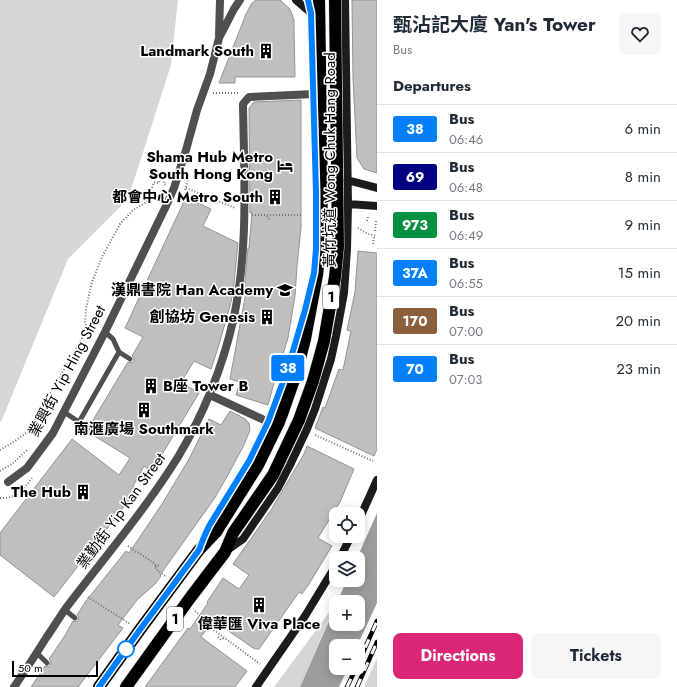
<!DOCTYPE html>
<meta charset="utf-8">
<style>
:root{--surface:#fff;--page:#f6f6f7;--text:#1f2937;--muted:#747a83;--line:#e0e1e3;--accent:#db2777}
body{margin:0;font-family:Jost,"Noto Sans TC",sans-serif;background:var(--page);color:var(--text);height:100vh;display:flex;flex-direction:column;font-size:15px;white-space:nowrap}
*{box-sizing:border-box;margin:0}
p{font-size:13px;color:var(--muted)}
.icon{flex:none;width:22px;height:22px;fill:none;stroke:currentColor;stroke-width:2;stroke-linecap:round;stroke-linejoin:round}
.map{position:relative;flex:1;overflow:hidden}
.drawer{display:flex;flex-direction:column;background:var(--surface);width:300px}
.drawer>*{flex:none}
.badge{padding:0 8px;border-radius:3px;font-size:14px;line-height:26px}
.fabs{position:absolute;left:329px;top:507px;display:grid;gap:8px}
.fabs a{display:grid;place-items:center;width:36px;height:36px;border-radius:8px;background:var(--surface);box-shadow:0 2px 10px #0003;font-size:20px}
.scale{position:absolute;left:12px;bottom:10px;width:86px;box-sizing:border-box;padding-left:4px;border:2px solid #000;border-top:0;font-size:11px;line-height:14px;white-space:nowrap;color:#000;-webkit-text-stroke:3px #fff;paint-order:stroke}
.map>.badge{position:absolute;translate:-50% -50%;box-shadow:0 0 0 2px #fff}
h2{padding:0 16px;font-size:15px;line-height:36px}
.round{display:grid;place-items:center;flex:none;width:42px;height:42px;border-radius:8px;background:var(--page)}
.overview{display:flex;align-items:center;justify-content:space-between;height:68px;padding:0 16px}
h1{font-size:19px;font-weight:700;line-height:30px}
.cta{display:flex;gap:8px;margin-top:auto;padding:8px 16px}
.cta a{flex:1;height:46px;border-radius:8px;background:var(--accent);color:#fff;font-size:16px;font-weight:700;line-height:46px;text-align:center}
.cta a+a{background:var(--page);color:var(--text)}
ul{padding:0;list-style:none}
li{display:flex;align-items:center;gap:12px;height:48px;padding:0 16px;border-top:1px solid var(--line)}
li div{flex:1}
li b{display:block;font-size:15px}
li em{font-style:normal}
li .badge{min-width:44px;font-weight:700;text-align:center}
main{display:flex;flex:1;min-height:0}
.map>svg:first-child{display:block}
.green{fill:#d6d6d6}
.water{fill:#9d9d9d}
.pier{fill:#fff}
.building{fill:#bfbfbf;stroke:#939393}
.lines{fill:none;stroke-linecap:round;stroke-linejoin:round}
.highway-casing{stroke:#dbdbdb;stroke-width:13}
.path{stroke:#717171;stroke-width:2;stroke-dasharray:1 2;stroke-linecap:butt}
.lane{stroke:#4f4f4f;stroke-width:5}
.street{stroke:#4f4f4f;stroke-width:8}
.secondary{stroke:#1c1c1c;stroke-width:8}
.highway{stroke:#000;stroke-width:12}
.rail-casing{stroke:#000;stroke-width:4.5}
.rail{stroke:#fff;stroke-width:3;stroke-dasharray:9;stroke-linecap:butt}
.highway-bridge-casing{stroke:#dbdbdb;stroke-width:13;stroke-linecap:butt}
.highway-bridge{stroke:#000;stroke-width:12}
.line-casing{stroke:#fff;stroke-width:9}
.line{stroke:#0080ff;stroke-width:6}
.stop-dot{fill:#fff;stroke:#0080ff;stroke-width:2}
.labels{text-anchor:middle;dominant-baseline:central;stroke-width:3;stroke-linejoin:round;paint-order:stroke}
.shield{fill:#fff;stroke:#4c4c4c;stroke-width:1}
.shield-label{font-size:14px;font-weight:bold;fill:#000}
.poi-label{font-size:15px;font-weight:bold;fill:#000;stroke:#fff;text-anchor:end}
.street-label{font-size:15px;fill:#000;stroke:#fff}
</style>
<main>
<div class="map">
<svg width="377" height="687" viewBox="0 0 377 687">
<rect width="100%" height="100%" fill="#fff"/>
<path class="green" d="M0,0H178L171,65L128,199L68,259L1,422L0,421Z
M336,603L300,687H274Z
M377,658V687H364Z"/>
<path class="water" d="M377,513V607L358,646H336V668H350L341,687H300L336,605V624H358V602H337L347,580H358V558H357Z"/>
<path class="pier" d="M377,603V612L360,650L358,652L357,646Z
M348,668H352L344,687H339Z"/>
<path class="building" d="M256,0H280L290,9L294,20V27L295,77H235V83H219L246,14L252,3Z
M352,0H377V173L364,169L357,158L353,78Z
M301,100V228L297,266L295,296L288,338L274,383L268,405L236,395L240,382L230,379L246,292L244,291L248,248H249L252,213H250L249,108L254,102Z
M186,197L211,209L203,226L238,243L233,293L230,306L218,348L211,369L194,361L183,379L181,378L179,381L199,393L152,471L144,466L133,486L137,490L54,597L0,555V533L72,439L119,475L130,458L88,432L92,430V427L90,425L128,362L131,363L134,361V358L132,356L143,337L125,328Z
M358,251L377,253V449L374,456L315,428L323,407L325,408L339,369L343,370L351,331L347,330L355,292Z
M230,411L245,419L249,423L250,430L244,445L224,482L214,499L160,575L161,576L155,584L137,600L118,625L123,628L78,687H31L45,666L48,667L50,666L51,662L49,659L64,637L73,621L76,622L78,620L79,617L77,615L86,601L126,551L129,553L162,504L189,459L209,419L221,425Z
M307,446L354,469L340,502L318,538L332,546L309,584L302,594L299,592L259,649H257L253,648L213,620L201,637L247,671L235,687H145L188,628L190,629L208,603L207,602L223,578L239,589L249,575L233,564L271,510L304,454Z"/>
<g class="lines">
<defs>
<path id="highway" d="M99,687L139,631L199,550L216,532L258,465L279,422L282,414
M126,687L190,598L225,552L233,533L273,475L299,420"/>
</defs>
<use href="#highway" class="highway-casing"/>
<path class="path" d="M213,93H238
M186,188L235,208
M185,190L188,179
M252,215H303
M267,216L270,220
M367,221L368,217
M376,221L375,231H377
M358,228L368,234L377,236
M373,244L374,236
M315,435L373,461
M0,450L15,441L29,431L82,338L87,329L85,322L86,308L92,282L102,257L120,224L133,210L147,202L154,182L159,183L160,178L165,179L164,184L166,185
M0,471L12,464L27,450
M0,498C16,499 23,490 32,478
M128,546L136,552L139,553L155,564L156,569L165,576
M155,566L157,565L160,567
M88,597L130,624
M195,611L203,618L207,625L260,664
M198,620L207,625
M218,637L221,640L224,638
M86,675L91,678"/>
<path class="lane" d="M105,332L113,339L119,352L130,359
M64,412L88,428
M79,422L119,352
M65,610L75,618
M37,653L47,663"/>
<path class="street" d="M219,35L220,0
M210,395L262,419
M8,482L27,468L53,433L105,332L166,206L174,188L186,150L197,110L210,74L219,38L234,9L240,0
M14,687C25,671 36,654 46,638C53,628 59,618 66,608C104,558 145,510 178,457C203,415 222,369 233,321C249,250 244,176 243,104L249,97L314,94"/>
<path class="secondary" d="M296,0L311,13
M308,0L311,13L316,181
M347,180L377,188
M318,194L348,204L377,206
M358,522L377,480
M201,544C213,514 235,488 250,459C275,411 293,359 306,305
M226,551L243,539L278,488L290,465L307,429L315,409L331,359L336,336L344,293L347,249L348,204L345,0
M340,558L351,536
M256,687L305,616L336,565"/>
<use href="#highway" class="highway"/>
<defs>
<path id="rail" d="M358,664L377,621
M347,687L356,668
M357,687L377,642"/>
</defs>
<use href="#rail" class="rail-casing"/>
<use href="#rail" class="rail"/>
<defs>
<path id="highway-bridge" d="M282,414L296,374L305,339L317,275L320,245L322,196L319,0
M299,420L313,381L324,341L335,277L338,247L335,0"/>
</defs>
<use href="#highway-bridge" class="highway-bridge-casing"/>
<use href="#highway-bridge" class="highway-bridge"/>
</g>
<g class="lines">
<defs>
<path id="line" d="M99,687L139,631L199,550L204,537L209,526L249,461L268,422L287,371L305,310L314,273L316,249V193L311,13L308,0"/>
</defs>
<use href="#line" class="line-casing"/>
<use href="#line" class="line"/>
</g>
<defs>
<symbol id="building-bare" viewBox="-9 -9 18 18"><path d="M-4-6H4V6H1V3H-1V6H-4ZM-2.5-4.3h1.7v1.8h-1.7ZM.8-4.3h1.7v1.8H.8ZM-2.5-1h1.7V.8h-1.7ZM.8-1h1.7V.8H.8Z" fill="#000" stroke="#fff" stroke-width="2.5" paint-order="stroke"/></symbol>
<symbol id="hotel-bare" viewBox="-9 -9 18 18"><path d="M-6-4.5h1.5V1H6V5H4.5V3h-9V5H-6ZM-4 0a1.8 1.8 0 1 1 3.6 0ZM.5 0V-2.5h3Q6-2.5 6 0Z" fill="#000" stroke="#fff" stroke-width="2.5" paint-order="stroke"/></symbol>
<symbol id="school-bare" viewBox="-9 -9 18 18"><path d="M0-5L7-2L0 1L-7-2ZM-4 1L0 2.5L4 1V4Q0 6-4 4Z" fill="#000" stroke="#fff" stroke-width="2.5" paint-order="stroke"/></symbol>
</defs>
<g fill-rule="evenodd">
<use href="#building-bare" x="255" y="40" width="22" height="22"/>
<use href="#hotel-bare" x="274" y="155" width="22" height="22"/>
<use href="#building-bare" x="264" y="186" width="22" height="22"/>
<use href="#school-bare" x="274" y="279" width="22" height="22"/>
<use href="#building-bare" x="256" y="306" width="22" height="22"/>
<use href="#building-bare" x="140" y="375" width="22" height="22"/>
<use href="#building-bare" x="133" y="399" width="22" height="22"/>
<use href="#building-bare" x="72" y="481" width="22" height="22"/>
<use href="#building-bare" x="248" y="594" width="22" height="22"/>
</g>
<circle class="stop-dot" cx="126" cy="649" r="8"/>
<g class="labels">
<g class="shield">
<rect x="323" y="285" width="16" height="24" rx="3"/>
<rect x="167" y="607" width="16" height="24" rx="3"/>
</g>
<g class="shield-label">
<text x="331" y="297">1</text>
<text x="175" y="619">1</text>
</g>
<g class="poi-label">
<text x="254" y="51">Landmark South</text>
<text x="273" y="157">Shama Hub Metro<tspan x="273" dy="17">South Hong Kong</tspan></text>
<text x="263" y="197">都會中心 Metro South</text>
<text x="273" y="290">漢鼎書院 Han Academy</text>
<text x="255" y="317">創協坊 Genesis</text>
<text x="163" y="386" text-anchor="start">B座 Tower B</text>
<text x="144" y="429" text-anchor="middle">南滙廣場 Southmark</text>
<text x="71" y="492">The Hub</text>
<text x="259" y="624" text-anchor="middle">偉華匯 Viva Place</text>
</g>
<g class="street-label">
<text transform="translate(330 160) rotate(-90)">黃竹坑道 Wong Chuk Hang Road</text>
<text transform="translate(67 371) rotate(-62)">業興街 Yip Hing Street</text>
<text transform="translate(121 511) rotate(-54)">業勤街 Yip Kan Street</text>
</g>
</g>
</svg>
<div class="fabs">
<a><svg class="icon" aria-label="locate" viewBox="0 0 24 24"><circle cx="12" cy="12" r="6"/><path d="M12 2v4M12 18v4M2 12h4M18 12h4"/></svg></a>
<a><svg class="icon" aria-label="layers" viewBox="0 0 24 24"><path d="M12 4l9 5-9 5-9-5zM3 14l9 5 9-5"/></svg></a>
<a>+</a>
<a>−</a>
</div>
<div class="scale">50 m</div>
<b class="badge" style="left:288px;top:368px;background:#0080ff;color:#fff">38</b>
</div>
<section class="drawer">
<div class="overview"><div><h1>甄沾記大廈 Yan's Tower</h1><p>Bus</p></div><a class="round"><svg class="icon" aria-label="heart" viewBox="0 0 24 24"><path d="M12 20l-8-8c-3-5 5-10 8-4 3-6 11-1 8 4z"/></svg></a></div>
<h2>Departures</h2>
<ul>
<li><span class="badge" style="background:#0080ff;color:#fff">38</span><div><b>Bus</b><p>06:46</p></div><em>6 min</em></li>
<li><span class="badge" style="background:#000080;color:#fff">69</span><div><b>Bus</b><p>06:48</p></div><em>8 min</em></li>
<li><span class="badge" style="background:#009140;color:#fff">973</span><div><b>Bus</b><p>06:49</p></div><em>9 min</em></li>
<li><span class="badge" style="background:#0080ff;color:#fff">37A</span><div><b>Bus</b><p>06:55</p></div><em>15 min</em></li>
<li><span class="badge" style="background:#8b5e3c;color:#fff">170</span><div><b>Bus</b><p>07:00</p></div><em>20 min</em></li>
<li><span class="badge" style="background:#0080ff;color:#fff">70</span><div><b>Bus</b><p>07:03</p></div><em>23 min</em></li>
</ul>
<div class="cta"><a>Directions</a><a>Tickets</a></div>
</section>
</main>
